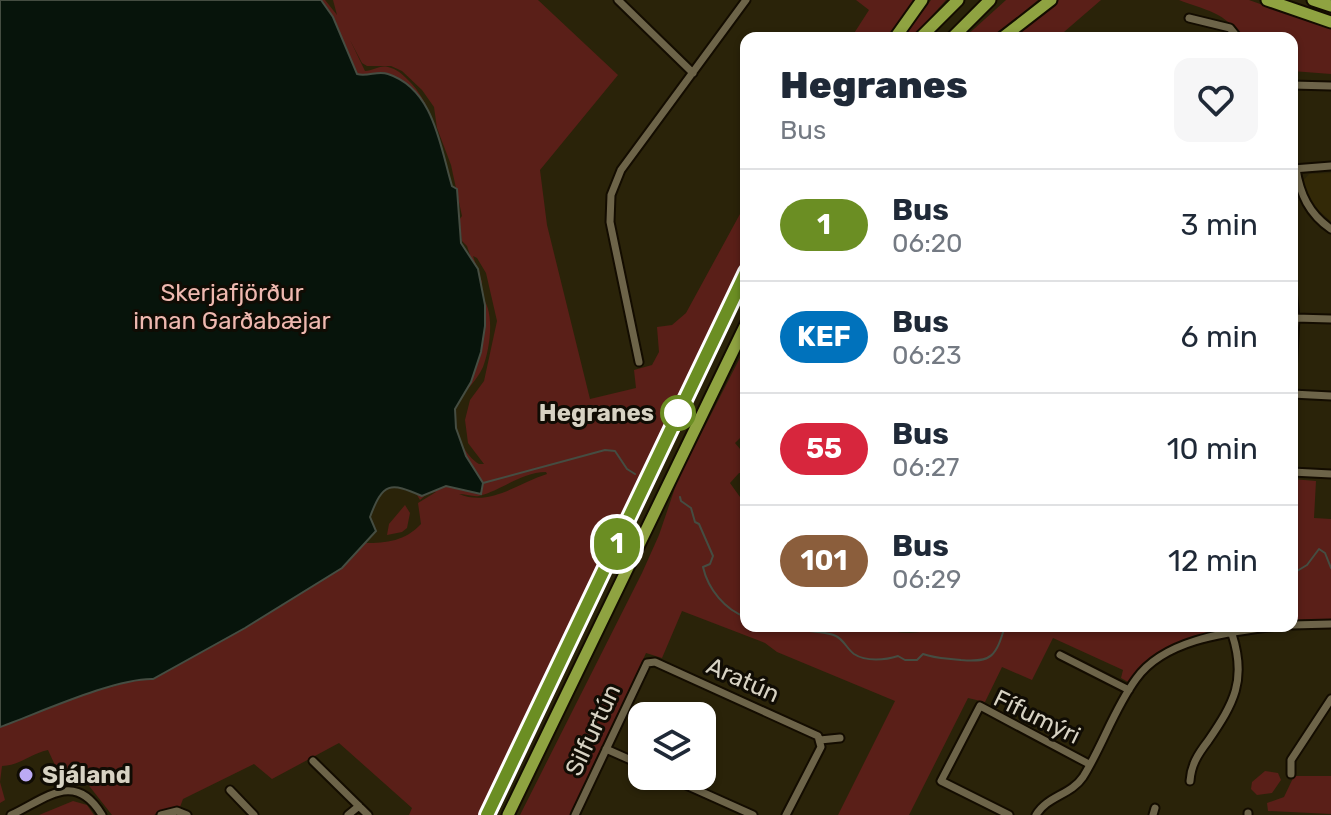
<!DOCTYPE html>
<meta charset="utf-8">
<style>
:root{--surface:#fff;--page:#f6f6f7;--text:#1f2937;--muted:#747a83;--line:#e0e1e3}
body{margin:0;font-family:Rubik,sans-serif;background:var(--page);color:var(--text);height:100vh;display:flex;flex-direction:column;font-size:30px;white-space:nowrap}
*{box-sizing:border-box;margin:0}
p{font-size:26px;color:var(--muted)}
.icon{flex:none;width:44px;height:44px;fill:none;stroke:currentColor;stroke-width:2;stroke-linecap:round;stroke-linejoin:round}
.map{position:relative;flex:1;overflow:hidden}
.side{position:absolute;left:740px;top:32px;width:558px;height:600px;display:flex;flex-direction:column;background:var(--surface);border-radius:16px;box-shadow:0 2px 6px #0004}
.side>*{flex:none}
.badge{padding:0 16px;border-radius:26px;font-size:28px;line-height:52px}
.tools{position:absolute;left:628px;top:702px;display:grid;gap:16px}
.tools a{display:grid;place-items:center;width:88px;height:88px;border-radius:16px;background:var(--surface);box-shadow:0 2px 6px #0004;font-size:40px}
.map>.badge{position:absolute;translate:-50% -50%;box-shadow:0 0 0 4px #fff}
.round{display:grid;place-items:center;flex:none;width:84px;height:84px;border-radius:16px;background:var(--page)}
.overview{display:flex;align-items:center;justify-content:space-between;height:136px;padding:0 40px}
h1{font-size:38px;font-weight:800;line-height:60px}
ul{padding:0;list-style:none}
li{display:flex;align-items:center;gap:24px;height:112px;padding:0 40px;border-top:2px solid var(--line)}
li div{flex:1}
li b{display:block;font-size:30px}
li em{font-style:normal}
li .badge{min-width:88px;font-weight:700;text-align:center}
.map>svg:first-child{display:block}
.built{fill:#332907}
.green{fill:#5a1f18;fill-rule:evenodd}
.water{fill:#07140b;stroke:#454d42;stroke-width:2}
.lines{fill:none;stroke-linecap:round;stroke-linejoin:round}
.stream{stroke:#454d42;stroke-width:2}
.minor-casing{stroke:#130c00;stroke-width:11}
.primary-casing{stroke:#130c00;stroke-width:15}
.minor{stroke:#6d6449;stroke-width:7}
.primary{stroke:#8fa341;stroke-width:11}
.line-casing{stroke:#fff;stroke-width:18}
.line{stroke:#6b8e23;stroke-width:12}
.stop-dot{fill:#fff;stroke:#6b8e23;stroke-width:4}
.poi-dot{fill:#bcaaf5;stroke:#100c04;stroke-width:3}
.labels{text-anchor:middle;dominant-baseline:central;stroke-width:6;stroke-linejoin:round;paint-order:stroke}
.park-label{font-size:24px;fill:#efb9b0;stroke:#100c04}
.stop-label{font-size:24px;font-weight:bold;fill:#d7d2c3;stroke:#100c04;text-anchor:end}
.street-label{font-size:24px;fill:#d7d2c3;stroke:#100c04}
.poi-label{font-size:24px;font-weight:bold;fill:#d7d2c3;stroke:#100c04;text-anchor:start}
</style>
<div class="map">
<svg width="1331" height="815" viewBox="0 0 1331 815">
<rect width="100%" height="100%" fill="#2a2309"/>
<path class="built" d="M1331,173V221L1313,206L1303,181L1309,174Z"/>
<path class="green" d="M0,0H325L337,15L333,0H538L618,75L540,170L547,225L590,399L636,388L634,370L652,365L659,352L657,327L672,325L686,313L746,203V262L479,815H409L412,808L339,743L272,779L254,764L183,799L180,807L166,809L154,815H112L79,773L72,771L60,776L48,750C30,754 21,765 2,766L0,782L5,800L0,803ZM350,40L362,63L367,66H391L402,71L422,90L434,107L437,128L451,165L462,216L459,220L462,241L467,246L470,255C431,222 457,127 408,80C402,74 397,69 388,67C379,65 373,71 365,71ZM473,256L477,258L486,273L497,321L484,381L470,400L465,420L468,443L484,464H479C463,455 448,422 457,404C464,391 477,381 483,367C490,349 496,309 480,295L482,282ZM546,472L547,474C518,483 490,507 459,494C465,494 473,497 479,496C503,490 521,472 546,472ZM395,482L416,493L420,500L428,493L436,492L418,503L421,524C405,541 387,543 365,543L359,549L372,493ZM210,647L153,679L139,678L109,688Z
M856,0H916L889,38H851L869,10Z
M931,0H946L912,38H903Z
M1006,0H1038L993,38H964Z
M1057,0H1101L1057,38H1008Z
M1179,0H1249L1331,29V74L1292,71V38H1240C1229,13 1202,9 1179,0Z
M746,346V432L735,443L746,456V474L739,473L730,483L745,504L746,515V626C779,626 812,625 846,626C871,626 916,641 938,626H1253L1191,638L1158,652L1130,683L1121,678L1123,670L1053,638L1032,680L1002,667L985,702L968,698L909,815H838L895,701L777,652L765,643L682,611L662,658L646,653L572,815H520L642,573L659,535L678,479Z
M1292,479L1316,481L1314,518L1331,519V621H1292Z
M405,505L410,513L407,528L402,532L387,535L389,524Z
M1265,771L1278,773L1281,780L1272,793L1257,795L1251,789L1252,782Z
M1294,776H1331V814L1268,811L1267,803L1284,797Z
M73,801L87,805L94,815H39Z"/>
<path class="water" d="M0,0H321L333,17L357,74C368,77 378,70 388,74C434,89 440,146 452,186L457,189L461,243L478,269L485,305V326L481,352L471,382L455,409L456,428L466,456L483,483L481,494L446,486L422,496C390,482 383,482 370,517L376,531L342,568L245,628L153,679C115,678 39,713 0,727Z"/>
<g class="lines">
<path class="stream" d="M483,483L605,450L615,451L627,469L635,474
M680,497L681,501L691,508L695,522L699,524L713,556L710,564L703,567C708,589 725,610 746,617
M1292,574L1307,565L1319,549L1325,553L1331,568
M792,626C808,634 825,630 836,636C844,640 847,649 854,654C866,662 886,660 898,656L905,660H917L923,654C937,659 947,658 961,660C992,663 996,656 1005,626"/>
<defs>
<path id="minor" d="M618,0L693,73
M1189,18L1230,28L1238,38
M1292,85L1331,86
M1293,169L1331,166
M1296,169C1300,194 1309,214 1331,229
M1292,290L1295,318L1292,373
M1295,318L1331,319
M639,362L610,222L611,195L621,170L746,0
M1292,394L1331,396
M1292,472L1331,474
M1292,625L1331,624
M1060,655L1129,690
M820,740L840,738
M606,749L642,765
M313,761L368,815
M1291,774V760L1331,699
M666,776L753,815
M1190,781C1191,765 1198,754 1208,741C1234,703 1247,680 1232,634
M230,790L254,815
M11,815C47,798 75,770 102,815
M161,815L177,811L187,815
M348,815L359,806
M575,815L647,663L655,662L818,736L821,747L786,815
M1009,815L941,781L980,706L1089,764
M1036,815C1047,796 1071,795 1083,777C1103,745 1114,709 1136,679C1165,638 1231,632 1277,626
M1153,815L1155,808
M1248,815V813"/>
<path id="primary" d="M1267,0L1331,22
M1313,0L1331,6
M895,38L922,0
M920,38L958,0
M952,38L990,0
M1002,38L1051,0
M487,815L746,272
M508,815L746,324"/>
</defs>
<use href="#minor" class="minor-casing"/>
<use href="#primary" class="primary-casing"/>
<use href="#minor" class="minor"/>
<use href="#primary" class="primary"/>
</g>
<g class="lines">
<defs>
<path id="line" d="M487,815L746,272"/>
</defs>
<use href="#line" class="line-casing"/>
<use href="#line" class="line"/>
</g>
<circle class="stop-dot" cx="678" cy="413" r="16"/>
<circle class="poi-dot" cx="26" cy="775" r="8"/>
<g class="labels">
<g class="park-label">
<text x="232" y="293">Skerjafjörður<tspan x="232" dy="28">innan Garðabæjar</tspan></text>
</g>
<g class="stop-label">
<text x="654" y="413">Hegranes</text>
</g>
<g class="street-label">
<text transform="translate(743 680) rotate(24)">Aratún</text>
<text transform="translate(1037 717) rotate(26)">Fífumýri</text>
<text transform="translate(593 730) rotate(-65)">Silfurtún</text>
</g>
<g class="poi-label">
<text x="42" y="775">Sjáland</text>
</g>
</g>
</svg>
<div class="tools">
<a><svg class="icon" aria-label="layers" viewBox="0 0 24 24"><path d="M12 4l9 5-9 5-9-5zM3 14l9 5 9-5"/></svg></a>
</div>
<b class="badge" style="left:617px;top:544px;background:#6b8e23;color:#fff">1</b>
<section class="side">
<div class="overview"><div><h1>Hegranes</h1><p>Bus</p></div><a class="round"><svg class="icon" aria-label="heart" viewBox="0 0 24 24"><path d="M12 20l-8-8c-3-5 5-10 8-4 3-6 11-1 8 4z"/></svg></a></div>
<ul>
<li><span class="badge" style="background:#6b8e23;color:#fff">1</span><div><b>Bus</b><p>06:20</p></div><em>3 min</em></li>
<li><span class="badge" style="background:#0072bc;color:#fff">KEF</span><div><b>Bus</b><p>06:23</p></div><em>6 min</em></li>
<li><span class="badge" style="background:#d7263d;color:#fff">55</span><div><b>Bus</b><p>06:27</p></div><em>10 min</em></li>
<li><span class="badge" style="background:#8b5e3c;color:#fff">101</span><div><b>Bus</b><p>06:29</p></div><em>12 min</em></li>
</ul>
</section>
</div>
